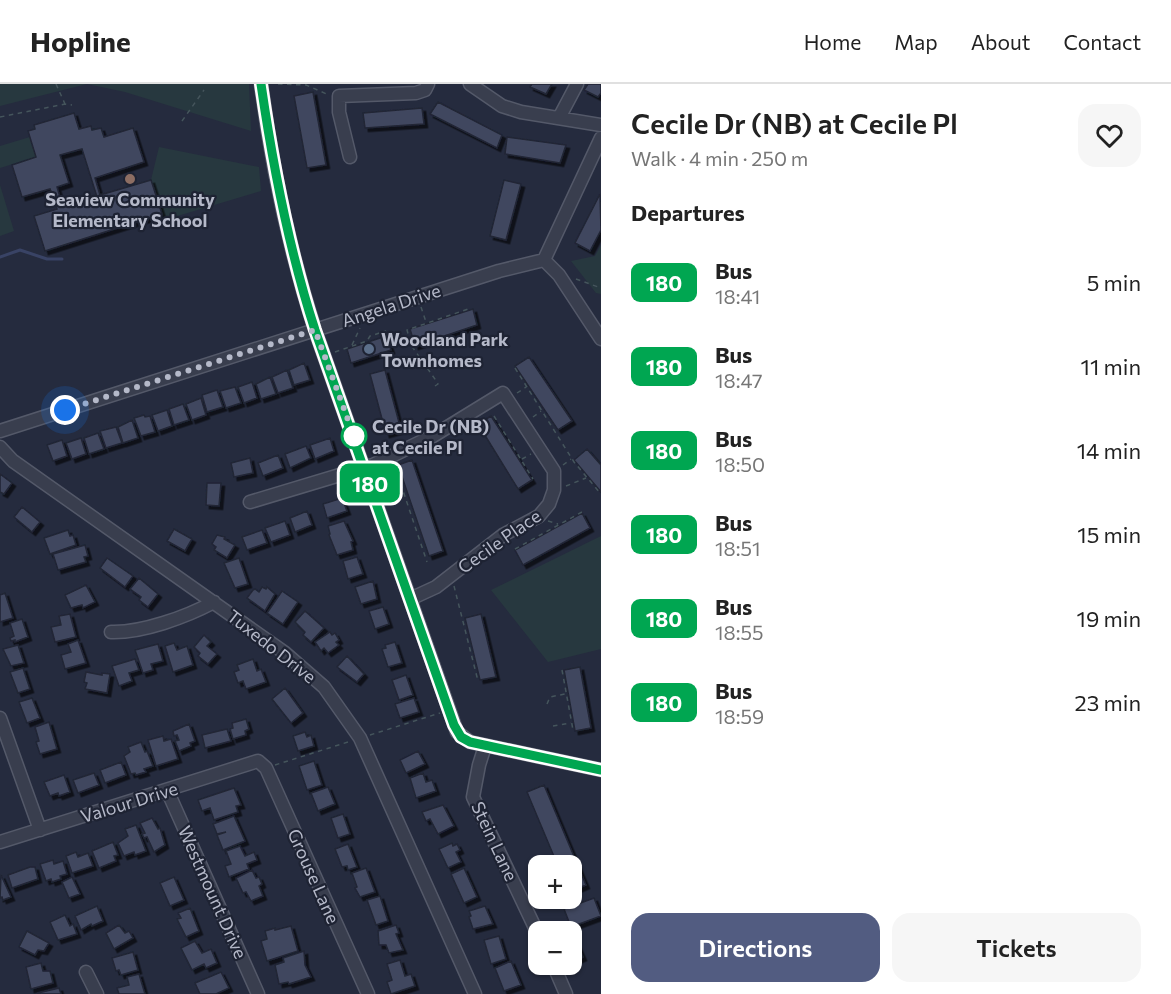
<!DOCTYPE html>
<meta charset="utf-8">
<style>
:root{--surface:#fff;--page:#f6f6f6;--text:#222;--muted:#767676;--line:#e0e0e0;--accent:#525c81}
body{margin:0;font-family:Commissioner,sans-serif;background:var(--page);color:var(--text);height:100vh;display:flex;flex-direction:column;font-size:22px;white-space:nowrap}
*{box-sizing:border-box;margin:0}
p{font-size:20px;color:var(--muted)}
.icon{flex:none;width:33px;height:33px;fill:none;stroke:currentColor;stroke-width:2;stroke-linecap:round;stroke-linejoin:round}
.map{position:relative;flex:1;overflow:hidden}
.panel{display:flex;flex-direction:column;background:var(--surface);width:570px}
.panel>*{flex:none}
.badge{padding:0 12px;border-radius:9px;font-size:21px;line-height:39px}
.buttons{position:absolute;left:528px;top:771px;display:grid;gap:12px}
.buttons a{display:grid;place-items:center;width:54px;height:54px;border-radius:12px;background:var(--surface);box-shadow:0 2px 4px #0004;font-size:30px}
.you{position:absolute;width:30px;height:30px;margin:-15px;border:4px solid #fff;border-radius:50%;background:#1a73e8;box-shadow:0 0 0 9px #1a73e833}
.map>.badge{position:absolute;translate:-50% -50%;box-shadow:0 0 0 3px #fff}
h2{padding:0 30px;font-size:22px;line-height:54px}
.round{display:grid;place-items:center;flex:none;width:63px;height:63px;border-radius:18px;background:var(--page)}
.headline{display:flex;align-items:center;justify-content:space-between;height:102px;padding:0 30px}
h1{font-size:28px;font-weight:600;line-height:45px}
.primary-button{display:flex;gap:12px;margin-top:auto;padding:12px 30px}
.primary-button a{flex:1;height:69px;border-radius:18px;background:var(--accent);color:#fff;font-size:24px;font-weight:600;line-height:69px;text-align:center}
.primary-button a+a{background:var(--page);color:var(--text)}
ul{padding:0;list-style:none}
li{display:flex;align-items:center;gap:18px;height:84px;padding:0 30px}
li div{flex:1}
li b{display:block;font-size:22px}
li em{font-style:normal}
li .badge{min-width:66px;font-weight:700;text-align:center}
header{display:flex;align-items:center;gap:36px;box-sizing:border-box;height:84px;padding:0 30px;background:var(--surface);border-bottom:2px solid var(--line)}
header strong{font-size:28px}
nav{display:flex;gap:33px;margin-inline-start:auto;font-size:21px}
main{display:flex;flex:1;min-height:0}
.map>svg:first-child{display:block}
.green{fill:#27383f}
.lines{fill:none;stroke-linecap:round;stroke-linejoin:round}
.stream{stroke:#394365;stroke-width:3}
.building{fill:#41475e;stroke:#202535;stroke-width:1.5;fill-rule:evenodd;filter:url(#shadow)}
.minor-casing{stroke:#545969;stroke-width:15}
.path{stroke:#45555c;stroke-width:1.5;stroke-dasharray:4.5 4.5;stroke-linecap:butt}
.minor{stroke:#393e4e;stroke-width:12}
.line-casing{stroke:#fff;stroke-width:14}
.line{stroke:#00a651;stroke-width:9}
.walk{stroke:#b5b9c9;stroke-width:6;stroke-dasharray:0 10.8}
.education-dot{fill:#8d6e63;stroke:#1e2333;stroke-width:2}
.service-dot{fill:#5c6f8a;stroke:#1e2333;stroke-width:2}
.stop-dot{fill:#fff;stroke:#00a651;stroke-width:3}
.labels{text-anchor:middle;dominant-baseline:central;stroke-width:4.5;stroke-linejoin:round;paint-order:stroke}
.poi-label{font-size:18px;font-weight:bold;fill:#b5b9c9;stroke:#1e2333}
.street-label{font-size:18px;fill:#b5b9c9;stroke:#1e2333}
.stop-label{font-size:18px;font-weight:bold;fill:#b5b9c9;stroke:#1e2333;text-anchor:start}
</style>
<header>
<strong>Hopline</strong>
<nav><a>Home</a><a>Map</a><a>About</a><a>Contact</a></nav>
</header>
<main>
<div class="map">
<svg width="601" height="910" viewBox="0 0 601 910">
<defs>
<filter id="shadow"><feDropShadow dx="3.5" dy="3.5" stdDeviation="0" flood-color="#0009"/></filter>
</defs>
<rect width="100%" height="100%" fill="#252b3e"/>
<path class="green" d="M0,0H249L251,47L125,8L87,0L0,22Z
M30,53L36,73L0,84V62Z
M159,63L259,83L261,107L164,136L151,96Z
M0,101L14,147L0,152Z
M601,161V210L596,209L571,177L595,172Z
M601,452V565L548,578L491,506Z"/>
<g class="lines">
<path class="stream" d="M0,173L20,166L47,175H62"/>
</g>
<path class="building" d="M532,0H552L546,10L530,3Z
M588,0H601V9L598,13L584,6Z
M313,8L326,81L307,84L294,12Z
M438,18L502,51L497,64L430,30Z
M422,24L424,40L365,44L363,29Z
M74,29L79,45L91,42L92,46L101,44L104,53L133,44L144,78L95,94L100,111L151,96L162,130L45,167L34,132L57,125L50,105L22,113L12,81L36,73L28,47L35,45L34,41ZM82,65L97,113L63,123L57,103L69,99L60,71Z
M507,53L566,61L560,79L505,70Z
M504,96L521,100L506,156L490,152Z
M600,110L601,146L590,167L575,159Z
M473,225L477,241L415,262L410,245Z
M386,252L391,266L351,279L347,265Z
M529,273L572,337L558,346L515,282Z
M304,279L310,296L294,301L289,286Z
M287,286L293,304L278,309L272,293Z
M385,286L401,346L386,350L370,290Z
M270,293L276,310L261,315L256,300Z
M252,298L257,314L244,319L238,303Z
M235,303L241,319L226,324L220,307Z
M217,306L223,323L207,328L202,311Z
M201,314L206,331L192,336L186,320Z
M183,320L189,336L174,341L169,325Z
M167,326L172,342L158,347L152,331Z
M144,331L145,333L150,332L155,348L141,352L134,334Z
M491,332L532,396L518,405L478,340Z
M132,336L138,354L123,359L118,343Z
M116,343L122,359L106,364L100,347Z
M98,349L104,365L89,370L84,354Z
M81,354L86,370L72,375L66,359Z
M330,354L334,367L315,375L310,361Z
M62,356L67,372L53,377L47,361Z
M306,362L311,374L290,384L285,370Z
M587,365L601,381V408L574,376Z
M278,371L283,384L263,392L258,379Z
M250,374L253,389L234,393L231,379Z
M412,376L443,467L429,472L398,381Z
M0,390L12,399L4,410L0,408Z
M207,399H221L219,422L206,421Z
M342,414L347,427L327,434L323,420Z
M22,423L40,438L32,448L14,433Z
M307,427L312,441L295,448L290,434Z
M582,429L590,444L523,481L515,466Z
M285,437L290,451L271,458L265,444Z
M344,437L353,457L351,458L353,466L337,471L329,451L330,450L328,442Z
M174,445L192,455L185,467L167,457Z
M68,446L70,452L73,451L76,461L50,470L44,454Z
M262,446L267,459L247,466L242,453Z
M217,451L225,453L224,455L235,461L227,474L214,466L216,463L212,460Z
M85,461L88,472L84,473L86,478L58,486L53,470Z
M357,473L363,490L348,495L343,477Z
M107,474L133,492L125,503L100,484Z
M239,474L248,500L235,504L224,479Z
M139,494L158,510L148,523L139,516L141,513L130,505Z
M373,497L377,515L361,520L355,503Z
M86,501L95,518L83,524L82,521L71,524L65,511Z
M262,503L266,505L267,503L275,510L265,527L247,514L253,506L255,505L259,508Z
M282,507L298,518L283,540L267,529Z
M5,509L13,534L0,538V511Z
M383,523L389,540L375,545L369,527Z
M305,527L324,544L311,558L303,551L305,548L295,538Z
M70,530L76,553L55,558L51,543L61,541L59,532Z
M481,530L496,593L480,596L465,534Z
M22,535L28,553L15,558V556L11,557L10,554L14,552L10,539Z
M330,548L332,551L335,549L339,556L336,558L339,561L328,569L324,564L321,567L315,558Z
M204,551L211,558L207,562L217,570L208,580L198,572L200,569L194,563Z
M78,556L86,579L65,585L61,571L71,568L68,560Z
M395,558L402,579L388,583L382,565L386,564L385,561Z
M174,559L177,566L187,562L193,581L173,588L165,562Z
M158,560L163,577L151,580L153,586L143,589L135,566Z
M18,561L24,579L11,582L3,565Z
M347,572L364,590L357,598L337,583Z
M135,575L139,586L129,589L132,597L119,602L112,582Z
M253,575L257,587L261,585L266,598L246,605L243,597L238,599L234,588L239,586L237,581Z
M580,583L591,644L575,647L564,586Z
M23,584L30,605L18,609L10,588Z
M86,588L102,591V589L110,590L107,609L85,605L87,599L84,598Z
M406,591L413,611L399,616L392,596Z
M285,604L303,629L291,639L272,615Z
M32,614L40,634L27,639L19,618Z
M414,614L419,628L400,634L395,620Z
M246,635L249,645L245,647L246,651L233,655L230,645L233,644L232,639Z
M49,638L57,665L40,670L36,658L39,657L35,643Z
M189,640L195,657L190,659L191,662L179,667L175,657L179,656L177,651L174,652L173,647Z
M227,645L231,657L205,664L202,651Z
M305,648L307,653L311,651L314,662L298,667L293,652Z
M163,652L164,657L171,655L178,675L156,682L148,656Z
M141,658L145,668L147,667L153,682L144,685L146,688L136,691L135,689L131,690L124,672L130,668L128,663Z
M418,667L425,680L406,689L400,676Z
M314,677L322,701L307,706L299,682Z
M121,678L126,691L105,699L100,686Z
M94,689L99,701L78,709L73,696Z
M423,689L426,698L432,696L436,707L416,714L410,694Z
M64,691L70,708L59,712L58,709L50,712L44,698Z
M544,701L586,801L572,807V782H558L527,708Z
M328,703L335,720L318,727L311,709Z
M234,704L241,721L236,722L238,728L214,736L210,724L202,727L198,716Z
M443,721L454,742L438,750L430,735L426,737L422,728Z
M343,730L350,750L338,754L331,734Z
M234,732L245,757L223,766L217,751L226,748L217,750L213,740Z
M152,734L158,745L160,744L165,761L154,768L147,753L144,754L142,750L145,749L140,739Z
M136,741L146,767L135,771L134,768L124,772L118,759L128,752L125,745Z
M113,758L118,771L114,772L116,777L99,784L92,767Z
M452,759L453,762L457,760L460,766L456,768L461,778L448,784L439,765Z
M348,760L357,783L348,786L347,782L342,783L335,765Z
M240,762L245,772L254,768L257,776L247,780L249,785L229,793L225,782L231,780L226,767Z
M76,768L78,773L88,769L93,782L72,789L66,772Z
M53,776L54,780L63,777L67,790L60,792L61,795L52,798L51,795L46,797L40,780Z
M30,783H35L38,795L12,804L8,791Z
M366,784L375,808L360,813L355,804L357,803L352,789Z
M464,784L477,813L464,819L451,790Z
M252,786L256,794L259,793L262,800L259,802L263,812L251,817L246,808L243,809L236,794Z
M1,791L11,813L3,816L2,813L0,814Z
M72,793L80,810L69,814L62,798Z
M174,793L184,816L170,822L160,799Z
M380,812L388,837L376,841L367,816Z
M594,814L601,832L571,843L564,825Z
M97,822L103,837L92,842L91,840L81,846L75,832Z
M485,822L493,840L473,845L469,833L471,832L469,827Z
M190,824L199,847L186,853L177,835L181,834L178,829Z
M65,831L70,842L73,840L77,850L58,856L50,838Z
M119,841L125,849L129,847L133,854L114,865L106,849Z
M396,841L399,849L396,850L403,866L389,869L386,861H379L378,847Z
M291,842L298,867L267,877L261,857L267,855L265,847L275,844V846Z
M27,847L49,859L44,867L38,866L35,871L19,863Z
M572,848L583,873L572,878Z
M499,852L506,875L491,880L484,856Z
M195,857L202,869L211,865L217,879L206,884L204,880L192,886L181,864Z
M304,867L305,881L311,893L289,900L288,898L279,900L275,881L284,878L283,874Z
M133,868L138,886L121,891L119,886L116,887L112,874Z
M400,876L405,892L411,890L415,902L391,910L387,898L392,896L387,880Z
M511,877L521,901L504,907L495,884Z
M41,879L43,887H50L53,899L31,905L26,883Z
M221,888L229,904L216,910H200L195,899Z
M139,890L145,910H119L117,904L129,901L127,893Z
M59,904L61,910H38V909Z"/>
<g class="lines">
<defs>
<path id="minor" d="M261,0C272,84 289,165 315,246L457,648L470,658L601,686
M470,0L502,22L521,28L601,41
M559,34L577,0
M350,73L339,28V12L416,9L425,6L428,0
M544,176L601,54
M544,176L559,191L601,255
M0,347L499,187L544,176
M0,363L13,377L285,569L324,603L360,654L475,910
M250,418L373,381L433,352L503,309L554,387V406L549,420L539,432L503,451L436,503L410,515
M111,548C142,549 186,533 214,518
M0,634L40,746
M485,662L479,681L473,713L538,850
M167,706L258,910
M0,758L258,677L266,684L368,910
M553,880L566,910
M86,888L97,910"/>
</defs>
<use href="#minor" class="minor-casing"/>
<path class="path" d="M56,0L65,20
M278,0L306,1L329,11
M0,33L65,20L72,21
M182,37L204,6
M576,195L601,204
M421,223L426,238
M352,261L360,244
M335,268L367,257L370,252L386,247
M515,284L574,378L601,410
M435,302L438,300L437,298L411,261L407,246L471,224
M517,309L526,303
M494,332L533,395
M533,333L541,327
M522,375L531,370
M563,381L571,375
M395,383L427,478
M566,402L586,394
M548,437L558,440
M515,465L582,428
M454,502L478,597
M562,586L573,646
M547,620L550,613L565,610
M553,642L571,639
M370,651L440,629
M275,681L348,658"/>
<use href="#minor" class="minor"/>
</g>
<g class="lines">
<defs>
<path id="line" d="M261,0C273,83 289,166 315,246L454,641L461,653L470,658L601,686"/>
</defs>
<use href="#line" class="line-casing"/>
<use href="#line" class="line"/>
<path class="walk" d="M65,326L315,246L354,352"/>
</g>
<circle class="education-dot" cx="130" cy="95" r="6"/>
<circle class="service-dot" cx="369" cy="265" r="6"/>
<circle class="stop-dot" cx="354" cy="352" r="12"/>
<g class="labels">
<g class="poi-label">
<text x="130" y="115">Seaview Community<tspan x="130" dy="21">Elementary School</tspan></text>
<text x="381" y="255" text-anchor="start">Woodland Park<tspan x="381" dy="21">Townhomes</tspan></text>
</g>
<g class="street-label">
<text transform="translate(391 221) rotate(-18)">Angela Drive</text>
<text transform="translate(499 457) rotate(-35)">Cecile Place</text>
<text transform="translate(272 562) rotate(38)">Tuxedo Drive</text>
<text transform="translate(129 718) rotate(-17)">Valour Drive</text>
<text transform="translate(495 757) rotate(65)">Stein Lane</text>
<text transform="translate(314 792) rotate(66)">Grouse Lane</text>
<text transform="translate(213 808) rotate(66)">Westmount Drive</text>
</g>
<g class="stop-label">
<text x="372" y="342">Cecile Dr (NB)<tspan x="372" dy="21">at Cecile Pl</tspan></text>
</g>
</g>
</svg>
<div class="buttons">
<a>+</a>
<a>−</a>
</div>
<div class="you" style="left:65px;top:326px"></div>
<b class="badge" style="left:370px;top:399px;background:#00a651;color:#fff">180</b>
</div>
<section class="panel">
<div class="headline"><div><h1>Cecile Dr (NB) at Cecile Pl</h1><p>Walk · 4 min · 250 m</p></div><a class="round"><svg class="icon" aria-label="heart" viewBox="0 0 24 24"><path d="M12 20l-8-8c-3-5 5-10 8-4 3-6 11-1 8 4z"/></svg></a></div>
<h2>Departures</h2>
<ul>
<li><span class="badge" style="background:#00a651;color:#fff">180</span><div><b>Bus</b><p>18:41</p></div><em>5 min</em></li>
<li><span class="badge" style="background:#00a651;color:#fff">180</span><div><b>Bus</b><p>18:47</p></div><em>11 min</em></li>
<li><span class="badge" style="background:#00a651;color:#fff">180</span><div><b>Bus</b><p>18:50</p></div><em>14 min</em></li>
<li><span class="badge" style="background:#00a651;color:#fff">180</span><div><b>Bus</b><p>18:51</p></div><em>15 min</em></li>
<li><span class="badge" style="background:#00a651;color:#fff">180</span><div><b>Bus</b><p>18:55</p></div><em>19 min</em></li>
<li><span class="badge" style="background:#00a651;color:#fff">180</span><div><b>Bus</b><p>18:59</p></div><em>23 min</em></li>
</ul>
<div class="primary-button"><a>Directions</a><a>Tickets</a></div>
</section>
</main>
